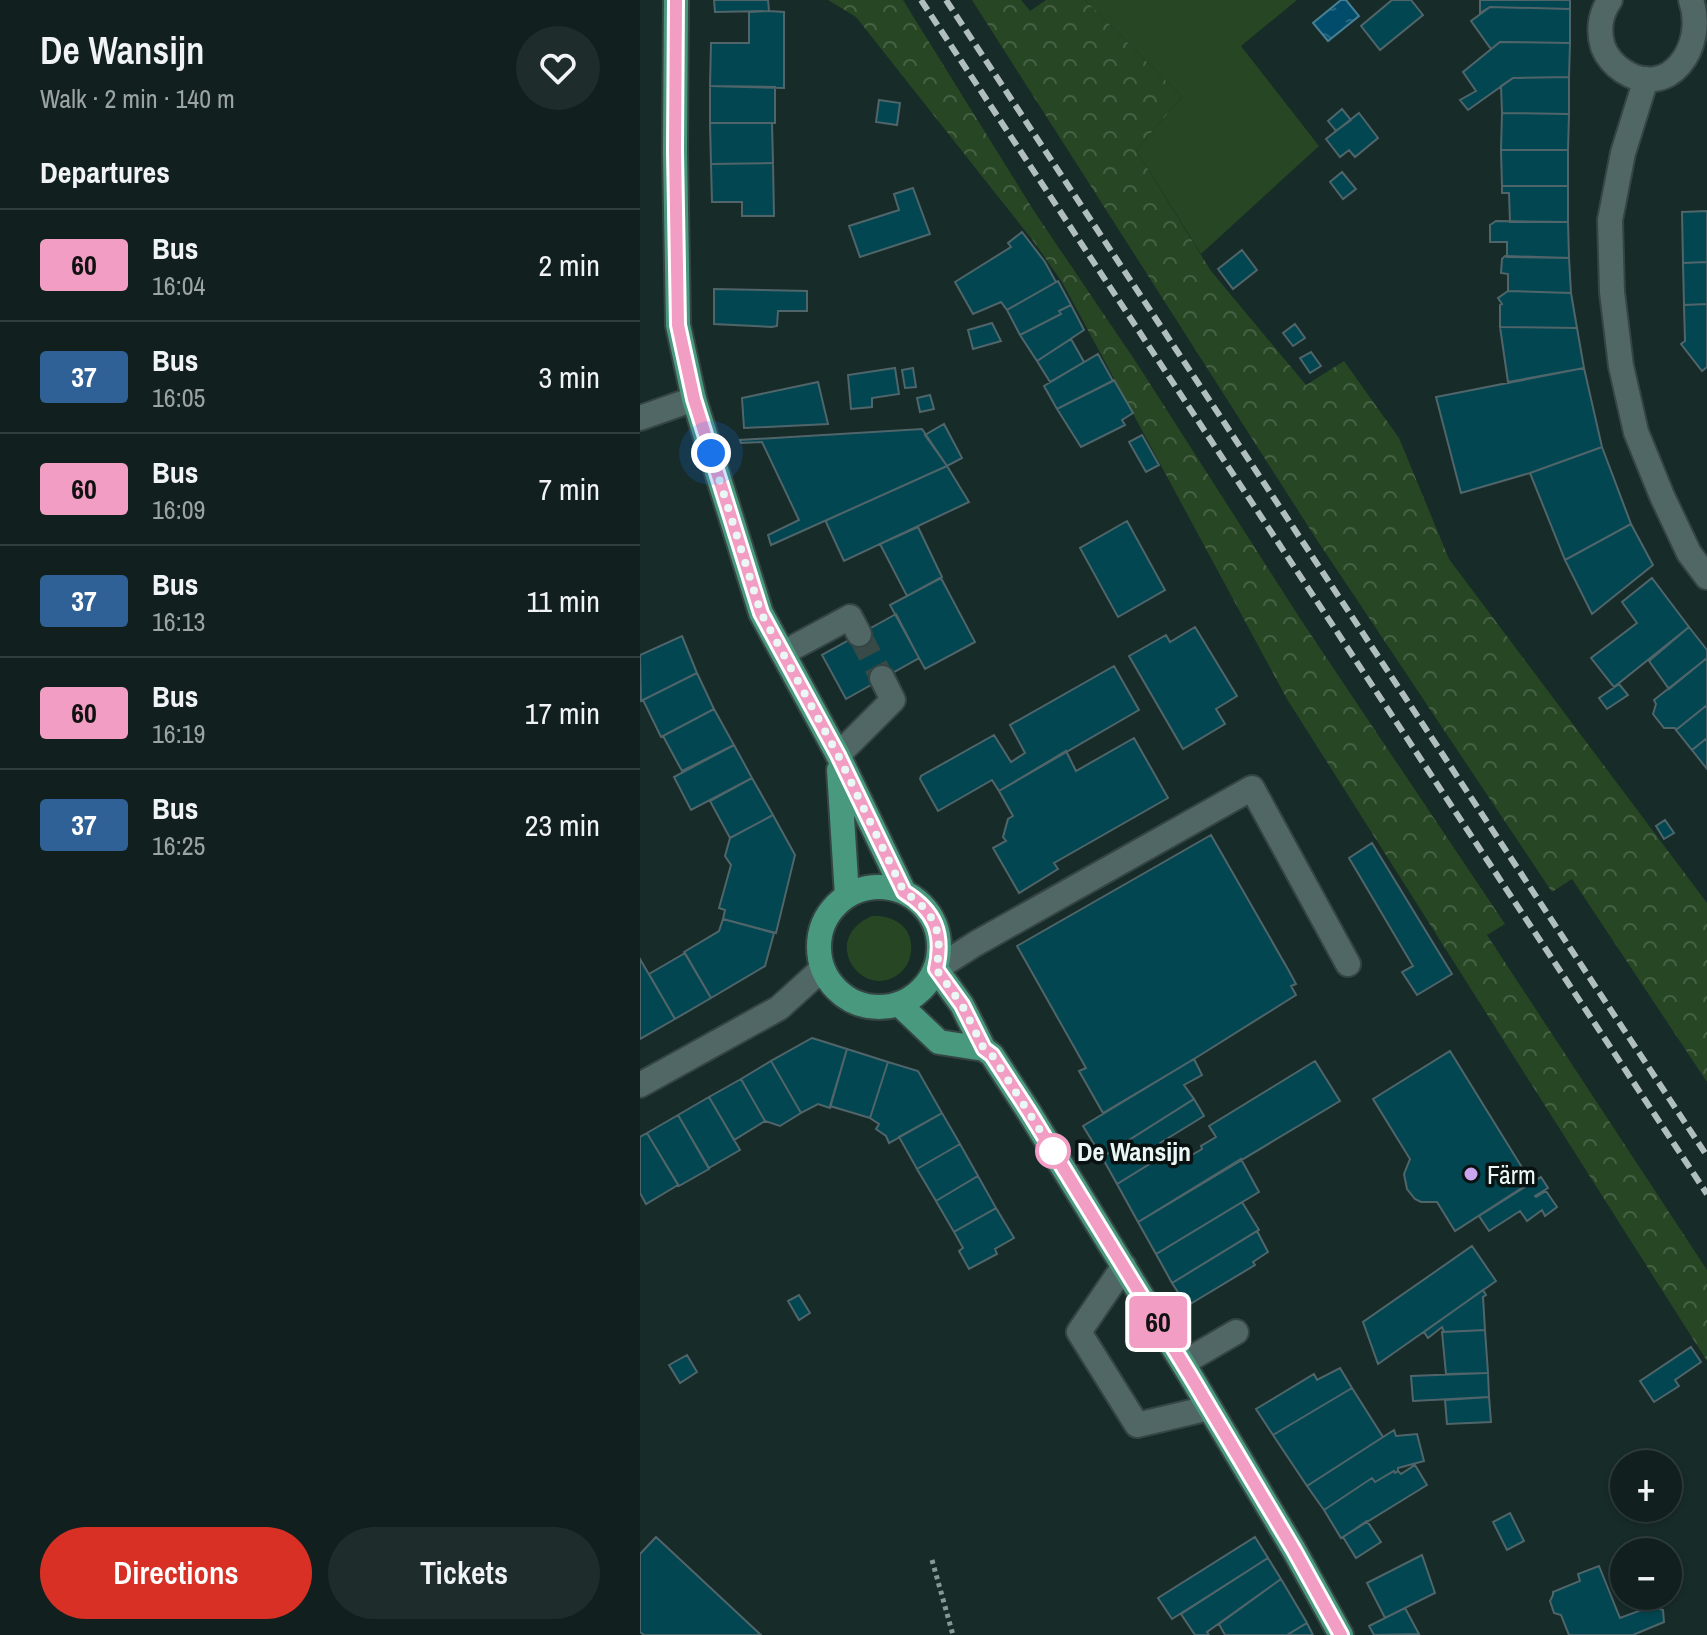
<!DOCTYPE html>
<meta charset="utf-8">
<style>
:root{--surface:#11201f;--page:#1e2d2c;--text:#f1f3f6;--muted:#9ca3a4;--line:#303e3d;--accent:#d93025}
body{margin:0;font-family:"Archivo Narrow",sans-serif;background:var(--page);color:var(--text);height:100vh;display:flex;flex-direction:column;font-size:30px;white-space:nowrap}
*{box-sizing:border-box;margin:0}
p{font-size:26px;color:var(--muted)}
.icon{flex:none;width:44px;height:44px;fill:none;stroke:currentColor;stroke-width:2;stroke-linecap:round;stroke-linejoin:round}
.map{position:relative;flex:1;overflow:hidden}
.sheet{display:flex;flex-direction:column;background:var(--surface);width:640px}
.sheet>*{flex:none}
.badge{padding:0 16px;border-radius:6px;font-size:28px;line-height:52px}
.buttons{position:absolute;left:970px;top:1450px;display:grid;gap:16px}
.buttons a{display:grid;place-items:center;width:72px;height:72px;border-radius:50%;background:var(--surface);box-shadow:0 2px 6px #0004,0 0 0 2px var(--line);font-size:40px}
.you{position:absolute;width:40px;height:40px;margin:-20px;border:6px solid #fff;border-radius:50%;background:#1a73e8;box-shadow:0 0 0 12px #1a73e833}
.map>.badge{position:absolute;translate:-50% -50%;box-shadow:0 0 0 4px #fff}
h2{padding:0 40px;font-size:30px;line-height:72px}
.round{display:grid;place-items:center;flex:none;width:84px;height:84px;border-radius:42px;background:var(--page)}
.headline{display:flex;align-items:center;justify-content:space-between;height:136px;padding:0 40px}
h1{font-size:38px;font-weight:600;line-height:60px}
.button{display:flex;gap:16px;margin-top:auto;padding:16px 40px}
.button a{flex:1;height:92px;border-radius:48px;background:var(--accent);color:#fff;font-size:32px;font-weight:600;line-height:92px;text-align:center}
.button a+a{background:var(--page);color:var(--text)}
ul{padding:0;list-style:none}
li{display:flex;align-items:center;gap:24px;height:112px;padding:0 40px;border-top:2px solid var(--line)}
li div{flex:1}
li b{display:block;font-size:30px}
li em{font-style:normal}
li .badge{min-width:88px;font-weight:700;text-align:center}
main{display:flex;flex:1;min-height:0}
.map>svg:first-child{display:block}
.grass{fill:#274623}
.forest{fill:url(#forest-crowns)}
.water{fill:url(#water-ripples);stroke:#477f94;stroke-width:2}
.building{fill:#024651;stroke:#50656a;stroke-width:2}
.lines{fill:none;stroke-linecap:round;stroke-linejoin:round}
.minor-tunnel{stroke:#374a48;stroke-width:24;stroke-dasharray:24 12;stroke-linecap:butt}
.minor-casing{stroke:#354544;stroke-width:28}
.major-casing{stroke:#354544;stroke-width:28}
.path{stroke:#889896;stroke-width:5;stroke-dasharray:4 4;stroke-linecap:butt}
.minor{stroke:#516765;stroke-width:24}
.major{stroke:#49997e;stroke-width:24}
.rail{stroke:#b0bfbd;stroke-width:6;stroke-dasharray:12 6;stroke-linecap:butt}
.line-casing{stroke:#fff;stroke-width:18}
.line{stroke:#f29dc3;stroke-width:12}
.walk{stroke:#eaf7f5;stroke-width:8;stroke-dasharray:0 14.4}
.stop-dot{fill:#fff;stroke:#f29dc3;stroke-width:4}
.poi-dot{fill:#c9a5ee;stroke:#091211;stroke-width:3}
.labels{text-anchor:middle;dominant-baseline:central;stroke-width:7;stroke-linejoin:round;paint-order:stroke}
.stop-label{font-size:26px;font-weight:bold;fill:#eaf7f5;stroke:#091211;text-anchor:start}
.poi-label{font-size:26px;fill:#eaf7f5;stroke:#091211;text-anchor:start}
</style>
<main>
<section class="sheet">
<div class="headline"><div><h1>De Wansijn</h1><p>Walk · 2 min · 140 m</p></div><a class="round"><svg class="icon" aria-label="heart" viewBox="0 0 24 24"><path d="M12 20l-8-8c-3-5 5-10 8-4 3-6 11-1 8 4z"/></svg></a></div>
<h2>Departures</h2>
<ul>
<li><span class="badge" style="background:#f29dc3;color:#111">60</span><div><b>Bus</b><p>16:04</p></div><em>2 min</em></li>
<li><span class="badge" style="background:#306196;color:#fff">37</span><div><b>Bus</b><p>16:05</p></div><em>3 min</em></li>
<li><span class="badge" style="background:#f29dc3;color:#111">60</span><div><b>Bus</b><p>16:09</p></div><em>7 min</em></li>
<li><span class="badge" style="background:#306196;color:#fff">37</span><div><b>Bus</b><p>16:13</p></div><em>11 min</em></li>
<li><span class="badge" style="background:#f29dc3;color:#111">60</span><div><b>Bus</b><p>16:19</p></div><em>17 min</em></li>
<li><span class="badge" style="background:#306196;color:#fff">37</span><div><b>Bus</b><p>16:25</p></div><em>23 min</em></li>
</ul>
<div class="button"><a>Directions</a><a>Tickets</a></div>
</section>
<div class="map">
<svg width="1067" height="1635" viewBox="0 0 1067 1635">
<defs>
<pattern id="forest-crowns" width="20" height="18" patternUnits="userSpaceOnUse" patternTransform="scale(2)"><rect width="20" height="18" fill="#274623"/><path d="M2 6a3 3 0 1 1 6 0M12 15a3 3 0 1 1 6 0" fill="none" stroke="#466144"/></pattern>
<pattern id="water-ripples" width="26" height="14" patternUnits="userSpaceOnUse" patternTransform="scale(2)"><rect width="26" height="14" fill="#014b6b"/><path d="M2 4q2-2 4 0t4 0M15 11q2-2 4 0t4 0" fill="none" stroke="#266681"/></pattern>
</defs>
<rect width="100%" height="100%" fill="#172b29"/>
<path class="grass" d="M445,0H657L601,46L679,146L561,254L496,150L542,97Z
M232,916C254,915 274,927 271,952C270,960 267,967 260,973C224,1003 177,940 232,916Z"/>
<path class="forest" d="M188,0H263L394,211L498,365L661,620L865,924L847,935L1067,1270V1361L647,699L422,282L394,242L216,17Z
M332,0H381L390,11L406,0H445L542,97L496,150L571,271L666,385L704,361L759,438L809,559L1067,903V1082L932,879L912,892L675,537Z"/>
<path class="water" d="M701,0H706L719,16L688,41L673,23Z"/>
<path class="building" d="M74,0H128L129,11L75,12Z
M752,0H771L783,15L740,50L721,26Z
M840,0H930V9L850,7L840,13Z
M850,7L930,9V43L860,42L851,49L831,21Z
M129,11L144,12V88L70,86L71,43H109V12Z
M860,42L930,43L929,77L873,78L828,110L820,100L836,91L823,72Z
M929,77V114L862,113L861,86L873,78Z
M70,86L135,87V123H70Z
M239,100L260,103L257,125L236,122Z
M702,109L711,120L696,131L688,121Z
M719,113L738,138L715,157L709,150L700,157L686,139Z
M862,113L929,114L928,150H861Z
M70,123H132L133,163L71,164Z
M861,150H928V186H862Z
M133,163L134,216H102V202H72L71,164Z
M702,172L716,189L703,199L690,182Z
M862,186H928V222H870L869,193H862Z
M273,188L290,234L220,257L209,226L259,210L254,194Z
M1067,211V262L1043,263L1042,212Z
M856,221L928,222L929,258L867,257V242H850V225Z
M382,232L405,262L416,282L367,310L361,302L333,314L315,282L371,247L368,243Z
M602,250L617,270L593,289L578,269Z
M865,256L929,258L931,293L868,291V274L861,273L862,259Z
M1067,262V304L1044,305L1043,263Z
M418,281L431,305L419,311L421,314L380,335L367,310Z
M74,289L167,291V311H138L137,326L132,327L74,324Z
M868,291L931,293L937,328L860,327V305L862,304L858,298Z
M1067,304V367L1062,371L1041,344L1045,341L1044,305Z
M431,305L444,330L397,361L380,335L421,314L419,311Z
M352,323L361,341L333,349L328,330Z
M655,324L665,338L653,346L643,333Z
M860,327L937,328L944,368L868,382Z
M431,339L444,362L410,382L397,361Z
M671,352L681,366L670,373L660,358Z
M458,354L473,381L417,409L404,386Z
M255,368L259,394L232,398V407L211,409L208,375Z
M273,368L276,387L265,388L262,370Z
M944,368L962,447L890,473L821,493L796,397Z
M474,380L493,413L482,420L485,425L441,447L417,409Z
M178,382L188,424L104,428L102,398Z
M290,395L294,409L280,412L277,398Z
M304,424L322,458L307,466L285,435Z
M282,429L307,466L131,545L128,535L159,520L122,442L101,443L100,440Z
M502,435L519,465L506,472L489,442Z
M962,447L991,524L925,560L890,473Z
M307,466L329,502L204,561L186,522L187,520Z
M487,521L525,590L478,617L440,548Z
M991,524L1013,565L952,614L925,560Z
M278,527L302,577L267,596L240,544Z
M301,578L335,642L285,669L250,605Z
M1012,578L1049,627L974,687L951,658L997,623L982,602Z
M256,614L279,658L206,699L182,655Z
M555,627L597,696L576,709L585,724L543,749L489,656L526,635L530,642Z
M1049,627L1067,650V658L1029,689L1009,661Z
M42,636L57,673L1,701L0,655Z
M1067,658V705L1036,730L1035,728H1024L1013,714L1016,704L1014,700Z
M474,666L499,710L359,791L352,780L298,811L280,779L281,776L354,735L371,762L385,753L370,725Z
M57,673L74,709L21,737L3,700Z
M979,684L988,695L967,709L959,698Z
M1067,705V738L1052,750L1036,730Z
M74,709L94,745L42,771L23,736Z
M494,738L528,798L414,863L418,869L379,893L353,848L366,841L363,837L368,819L373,816L359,791L426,751L436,771Z
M1067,738V769L1052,750Z
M94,745L112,778L51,810L34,777Z
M112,778L133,815L90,838L70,801Z
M133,815L155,855L136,933L83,919L85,910L79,908L91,865L85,856L90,838Z
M1025,820L1034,833L1024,839L1016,826Z
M571,835L649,971L656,984L651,986L656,995L554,1059L463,1113L439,1071L446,1068L377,946Z
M732,843L812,974L777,995L762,972L773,966L709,858Z
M83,919L134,933L125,966L71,998L44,952L79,931Z
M45,953L71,998L35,1019L9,974Z
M0,959L35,1019L0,1039Z
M172,1038L207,1049L190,1108L178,1104L161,1113L131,1061Z
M207,1049L248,1062L230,1118L190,1106Z
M810,1051L891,1182L815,1231L797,1202H781L775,1199L767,1189L764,1174L770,1159L733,1099Z
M554,1059L562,1075L544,1085L554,1099L462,1157L443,1126Z
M131,1061L161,1113L140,1126L125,1121L101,1079Z
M675,1061L700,1101L498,1222L477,1184L526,1154L533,1166L562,1149L561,1146L576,1137L569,1126Z
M248,1062L278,1071L302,1113L249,1143L246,1136L236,1129L239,1124L230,1118Z
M101,1079L125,1121L94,1140L69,1097Z
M69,1097L100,1150L69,1168L38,1115Z
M554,1099L564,1116L520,1143L526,1154L477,1184L462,1157Z
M302,1113L320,1144L277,1169L259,1137Z
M38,1115L69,1169L39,1186L7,1133Z
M7,1133L38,1185L6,1204L0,1193V1137Z
M320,1144L338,1176L296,1201L277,1169Z
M601,1159L619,1192L516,1254L498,1222Z
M338,1176L356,1208L314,1232L296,1201Z
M901,1177L908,1188L895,1196L896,1197L906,1191L917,1207L905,1216L902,1210L887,1221L880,1211L849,1231L839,1216Z
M602,1202L619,1230L532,1283L516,1254Z
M356,1208L374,1238L355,1249L357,1254L329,1269L319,1251L323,1248L314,1232Z
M617,1231L628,1252L613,1262L615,1265L547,1306L532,1283Z
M832,1246L856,1281L738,1364L723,1322Z
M843,1290L846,1295L843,1297L845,1330L804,1332L802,1327L788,1338L784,1332Z
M159,1295L170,1313L159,1320L148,1301Z
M845,1330L848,1373L806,1374L802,1332Z
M1051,1347L1061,1362L1035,1380L1039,1386L1014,1402L1000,1381Z
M47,1355L57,1372L40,1383L29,1365Z
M700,1368L712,1388L633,1435L616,1409L674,1374L677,1380Z
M848,1373L849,1397L773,1401L771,1376Z
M712,1388L743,1437L667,1486L633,1435Z
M849,1397L851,1422L807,1424L805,1400Z
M754,1430L756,1436L777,1434L784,1461L758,1468V1471L755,1473L754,1471L735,1482L732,1478L684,1510L667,1486Z
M775,1465L787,1485L701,1538L684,1510L732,1478L735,1482L754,1471L755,1473L758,1471L761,1474Z
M870,1513L884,1541L867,1550L853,1522Z
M727,1521L741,1542L716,1558L703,1537Z
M16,1537L121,1635H4L0,1632V1554Z
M615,1537L628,1558L532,1619L518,1598Z
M782,1555L795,1593L745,1618L727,1583Z
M628,1558L641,1579L567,1632L569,1635H555L541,1614Z
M959,1566L980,1618L1012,1606L1023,1610L1024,1622L993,1635H929L921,1615L914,1613L910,1601L913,1595V1592L940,1581L938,1574Z
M641,1579L667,1623L647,1635H585L579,1624Z
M765,1608L779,1634L734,1635L729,1626Z
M667,1623L673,1635H647Z"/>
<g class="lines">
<path class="minor-tunnel" d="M219,634L242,678"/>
<defs>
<path id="minor" d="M970,0C960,14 958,31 963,47C967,57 974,65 983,71C1029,101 1067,46 1051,0
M1006,79L983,153L970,220L972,292L981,366L996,432L1022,496L1049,553L1067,577
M0,418L54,399
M143,653L210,617L219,634
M198,755L253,700L242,678
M296,969L335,944L612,788L708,964
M0,1085L139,1008L182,969
M484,1266L439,1332L497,1425L569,1408
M543,1363L596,1332"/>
<path id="major" d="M36,0L35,151L38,325L54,399L121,613L198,755L264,892
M199,770L207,896
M179 947a60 60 0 1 1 120 0a60 60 0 1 1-120 0Z
M296,969L322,1005L344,1049L352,1055L389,1112L550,1375L654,1550L701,1635
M259,1004L299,1042L344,1049"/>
</defs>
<use href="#minor" class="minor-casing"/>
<use href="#major" class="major-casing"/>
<path class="path" d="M292,1560L313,1635"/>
<use href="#minor" class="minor"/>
<use href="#major" class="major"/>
<path class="rail" d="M281,0L1067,1194
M306,0L1067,1156"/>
</g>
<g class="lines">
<defs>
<path id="line" d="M36,0L35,151L38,325L54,399L121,613L198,755L264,892C295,911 304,934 296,969L322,1005L344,1049L352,1055L389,1112L550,1375L654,1550L701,1635"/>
</defs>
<use href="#line" class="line-casing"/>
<use href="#line" class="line"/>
<path class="walk" d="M71,453L121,613L198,755L264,892C295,911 304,934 296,969L322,1005L344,1049L352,1055L421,1163L413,1151"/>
</g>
<circle class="stop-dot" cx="413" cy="1151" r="16"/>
<circle class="poi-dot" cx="831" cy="1174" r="8"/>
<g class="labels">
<g class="stop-label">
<text x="437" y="1151">De Wansijn</text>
</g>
<g class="poi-label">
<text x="847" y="1174">Färm</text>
</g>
</g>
</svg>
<div class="buttons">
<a>+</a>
<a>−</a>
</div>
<div class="you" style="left:71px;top:453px"></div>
<b class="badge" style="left:518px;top:1322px;background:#f29dc3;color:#111">60</b>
</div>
</main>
